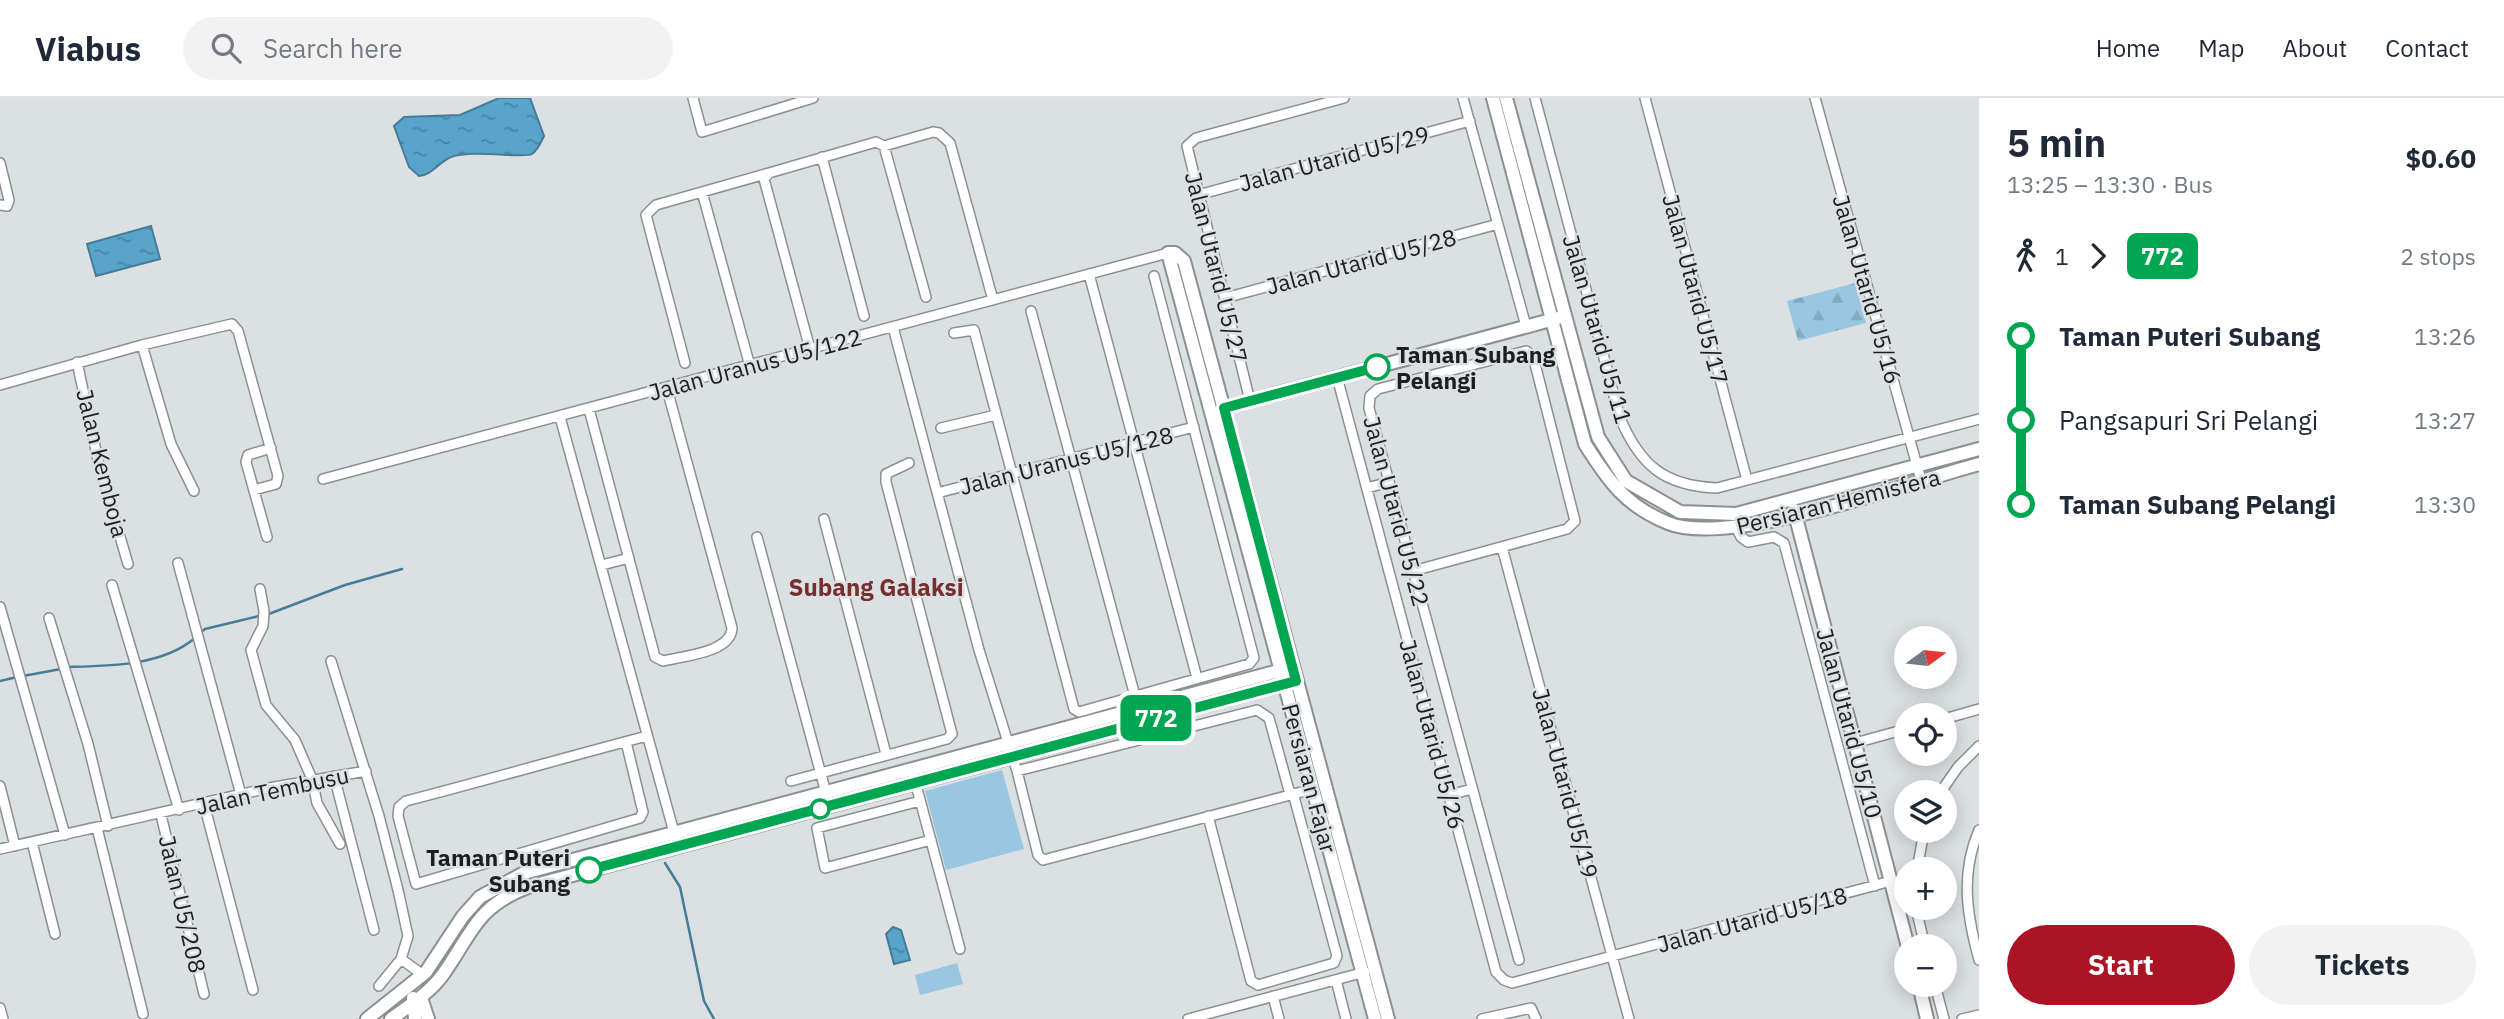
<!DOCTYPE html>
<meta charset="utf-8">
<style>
:root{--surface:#fff;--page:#f2f2f3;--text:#1f2937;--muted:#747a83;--line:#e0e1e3;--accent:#aa1425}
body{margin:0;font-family:"IBM Plex Sans",sans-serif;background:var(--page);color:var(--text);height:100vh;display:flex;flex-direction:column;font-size:26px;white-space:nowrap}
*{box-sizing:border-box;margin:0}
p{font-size:23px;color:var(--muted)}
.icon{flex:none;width:38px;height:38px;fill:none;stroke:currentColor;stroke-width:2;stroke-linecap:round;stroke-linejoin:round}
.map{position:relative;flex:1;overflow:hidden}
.panel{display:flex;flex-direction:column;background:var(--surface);width:525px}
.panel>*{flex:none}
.badge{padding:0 14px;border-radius:10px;font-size:24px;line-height:46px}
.needle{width:46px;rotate:75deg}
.buttons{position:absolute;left:1894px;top:528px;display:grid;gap:14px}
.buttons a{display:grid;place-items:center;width:63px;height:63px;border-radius:50%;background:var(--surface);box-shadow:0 4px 18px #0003;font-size:35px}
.map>.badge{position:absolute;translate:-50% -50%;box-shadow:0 0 0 4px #fff}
.legs{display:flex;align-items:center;gap:10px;height:77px;padding:0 28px;font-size:23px}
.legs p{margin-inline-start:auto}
.summary{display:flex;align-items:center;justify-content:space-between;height:119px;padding:0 28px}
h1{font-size:38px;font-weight:700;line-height:52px}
.cta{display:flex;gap:14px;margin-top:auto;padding:14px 28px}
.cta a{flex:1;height:80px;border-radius:42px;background:var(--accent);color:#fff;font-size:28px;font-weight:700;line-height:80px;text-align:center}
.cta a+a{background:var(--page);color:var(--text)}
ul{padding:0 28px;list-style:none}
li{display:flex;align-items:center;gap:24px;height:84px;font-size:26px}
li i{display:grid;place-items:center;width:10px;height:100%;margin:0 9px;background:currentColor}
li i::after{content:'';width:18px;height:18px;margin:-9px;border:5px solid;border-radius:50%;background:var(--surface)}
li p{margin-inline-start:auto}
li:first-child i{background:linear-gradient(#0000 50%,currentColor 0)}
li:last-child i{background:linear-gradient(currentColor 50%,#0000 0)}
header{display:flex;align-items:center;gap:42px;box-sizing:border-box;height:98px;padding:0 35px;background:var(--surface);border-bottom:2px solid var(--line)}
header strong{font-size:33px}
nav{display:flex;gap:38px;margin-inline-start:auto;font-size:24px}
.search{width:490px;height:63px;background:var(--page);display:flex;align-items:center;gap:18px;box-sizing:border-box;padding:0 24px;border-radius:38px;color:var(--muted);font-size:26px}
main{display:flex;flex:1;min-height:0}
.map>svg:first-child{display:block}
.green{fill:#99c7e1}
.forest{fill:url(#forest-firs)}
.water{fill:url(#water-ripples);stroke:#467c97;stroke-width:2}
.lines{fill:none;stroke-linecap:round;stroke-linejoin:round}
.stream{stroke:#467c97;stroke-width:2.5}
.street-casing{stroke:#8b9093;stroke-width:12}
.secondary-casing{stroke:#8b9093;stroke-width:16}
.street{stroke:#fff;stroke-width:9}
.secondary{stroke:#fff;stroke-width:12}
.line-1-casing{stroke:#fff;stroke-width:16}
.line-1{stroke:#00a651;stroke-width:10}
.stop-1-dot{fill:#fff;stroke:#00a651;stroke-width:3.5}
.labels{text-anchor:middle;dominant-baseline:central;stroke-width:5;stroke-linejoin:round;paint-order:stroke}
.street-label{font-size:23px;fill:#1c1e1f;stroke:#dbe0e3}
.stop-label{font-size:23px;font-weight:bold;fill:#1c1e1f;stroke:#dbe0e3;text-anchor:start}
.neighbourhood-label{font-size:24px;font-weight:bold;fill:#762f2e;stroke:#dbe0e3}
</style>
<header>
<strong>Viabus</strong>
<div class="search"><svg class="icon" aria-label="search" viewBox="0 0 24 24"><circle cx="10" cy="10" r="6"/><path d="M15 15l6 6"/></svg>Search here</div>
<nav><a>Home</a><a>Map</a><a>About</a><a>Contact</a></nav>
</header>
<main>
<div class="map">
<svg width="1979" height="921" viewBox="0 0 1979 921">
<defs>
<pattern id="forest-firs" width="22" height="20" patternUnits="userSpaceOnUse" patternTransform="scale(1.75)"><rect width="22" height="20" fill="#99c7e1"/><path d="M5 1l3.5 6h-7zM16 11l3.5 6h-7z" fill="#83aac1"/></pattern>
<pattern id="water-ripples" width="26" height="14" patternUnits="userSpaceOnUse" patternTransform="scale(1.75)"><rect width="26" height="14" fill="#58a4cb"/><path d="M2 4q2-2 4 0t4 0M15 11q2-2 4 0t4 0" fill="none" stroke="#4885a4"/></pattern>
</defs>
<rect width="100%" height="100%" fill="#dbe0e3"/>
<path class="green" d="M1002,672L1024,751L946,772L925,693Z
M957,865L963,886L920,897L915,877Z"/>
<path class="forest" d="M1855,185L1866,225L1798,243L1787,203Z"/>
<path class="water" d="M499,0H530L544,38C541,44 538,52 532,56C524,61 473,51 451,59C439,64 432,77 419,78L409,69L394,28L404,19L460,17Z
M151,128L160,161L96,178L87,146Z
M893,829L901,832L910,862L894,866L886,836Z"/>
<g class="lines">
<path class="stream" d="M266,517L345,487L402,471
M200,535L205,531L259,518
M68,569C109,568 162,568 195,540
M23,578L61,571
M0,583L17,579
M665,765L680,789L704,903L714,921"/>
<defs>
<path id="street" d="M693,0L702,34L813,0
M1463,0L1526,228
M1535,0L1620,320C1640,367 1664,388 1717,390L1979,321
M1645,0L1747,382
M1815,0L1921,382
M884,48L926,199
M822,59L864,218
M0,65L9,102L7,108L0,107
M702,94L750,268
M1198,97L1470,23
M1089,176L1197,580
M1225,200L1498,126
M1031,213L1135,598
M893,229L979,552L1017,673L1257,612L1269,620L1290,696
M954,235L974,232L1074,611L1079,614L1249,566L1254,560L1154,178
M142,247L171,346L194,393
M810,251L764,81L769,75L876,44L884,48L933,34L939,35L950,45L993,202
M77,264L99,367L128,466
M685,265L646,117L656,107L769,75
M1337,279L1496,874L1504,882L1512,885L1891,783
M0,287L142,247L232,226L238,233L278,378L276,386L254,392
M1250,303L1187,48L1196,40L1344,0
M589,311L655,559L663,563C682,558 731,555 732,530L667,291
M560,319L678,749
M941,330L996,317
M323,381L1168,155
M1367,390L1389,384
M937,395L1194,329
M824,421L886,656
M1737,431L1741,439L1748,444L1774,439L1784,445L1875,788
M267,439L246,364L248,357L271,350
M757,439L826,695
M1502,449L1629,921
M178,465L241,697
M602,467L629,460
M1413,473L1567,431L1575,423L1533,258L1526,253L1378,291L1370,298L1369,310L1519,862
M112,487L179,712
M260,491L264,513L263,528L251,552L266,607L295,642L312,681L317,705L340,746
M0,509L65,737
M49,520L88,646L108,728
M331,563L379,718L398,792L408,838L401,861L423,877
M1944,621L1979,611
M626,644L643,714L640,720L416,786L398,718L399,709L406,703C487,682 567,659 647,638
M1855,645L1906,631
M912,672L960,851
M1017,673L1038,757L1043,762L1313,691
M334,678L374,832
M791,683L947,641L952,636L886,384V376L909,365
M0,688L15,748
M1940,695L1958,669L1979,648
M1449,697L1472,691
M920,703L817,730L825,770L931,742
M204,706L253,892
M161,717L204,896
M1208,718L1251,883L1258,887L1334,865L1337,858L1293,695
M97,730L143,916
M1979,732C1960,776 1967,818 1979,862
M32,744L55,836
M0,751L269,690L366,673
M1917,772L1924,733
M1916,810L1925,849
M1336,882L1346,921
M1935,887L1944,921
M379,888L401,861
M1273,898L1279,921
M0,910L3,921
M1188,921L1365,874
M1482,921L1531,910L1536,921
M1962,921L1979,917"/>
<path id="secondary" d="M1493,0L1585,346C1609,384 1626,408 1668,425C1728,450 1912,384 1979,366
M1506,0L1598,339L1626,383L1680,414L1736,416L1979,351
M1224,310L1558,220
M1794,412L1908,849
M1919,887L1927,921
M413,900L415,921
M421,900L428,921
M367,921L426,874L463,818L480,799L524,775L1286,571
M391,921C410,907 431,894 444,875C472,835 477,808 528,789L1292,584
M1375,921L1168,155H1175L1184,163L1388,921"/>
</defs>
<use href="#street" class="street-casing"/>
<use href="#secondary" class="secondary-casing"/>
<use href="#street" class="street"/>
<use href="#secondary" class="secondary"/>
</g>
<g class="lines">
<defs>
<path id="line-1" d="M589,772L1296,583L1224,310L1377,269"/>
</defs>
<use href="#line-1" class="line-1-casing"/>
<use href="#line-1" class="line-1"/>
</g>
<g class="stop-1-dot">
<circle cx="1377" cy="269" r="12"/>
<circle cx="820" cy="711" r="9"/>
<circle cx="589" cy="772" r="12"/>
</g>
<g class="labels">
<g class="street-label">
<text transform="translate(1334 60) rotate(-15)">Jalan Utarid U5/29</text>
<text transform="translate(1361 163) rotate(-15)">Jalan Utarid U5/28</text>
<text transform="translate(1217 169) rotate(76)">Jalan Utarid U5/27</text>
<text transform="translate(1696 191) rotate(75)">Jalan Utarid U5/17</text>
<text transform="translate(1868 191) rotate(74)">Jalan Utarid U5/16</text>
<text transform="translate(1598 231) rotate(74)">Jalan Utarid U5/11</text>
<text transform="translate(755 266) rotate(-15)">Jalan Uranus U5/122</text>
<text transform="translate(1066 362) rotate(-14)">Jalan Uranus U5/128</text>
<text transform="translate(103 365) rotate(76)">Jalan Kemboja</text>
<text transform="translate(1838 403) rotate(-14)">Persiaran Hemisfera</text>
<text transform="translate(1397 413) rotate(75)">Jalan Utarid U5/22</text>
<text transform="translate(1850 625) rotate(75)">Jalan Utarid U5/10</text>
<text transform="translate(1433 636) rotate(75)">Jalan Utarid U5/26</text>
<text transform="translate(1310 680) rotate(75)">Persiaran Fajar</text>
<text transform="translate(1566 685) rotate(75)">Jalan Utarid U5/19</text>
<text transform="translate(272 692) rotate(-12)">Jalan Tembusu</text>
<text transform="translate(183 806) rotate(77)">Jalan U5/208</text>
<text transform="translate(1752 821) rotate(-15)">Jalan Utarid U5/18</text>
</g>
<g class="stop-label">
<text x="1396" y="256">Taman Subang<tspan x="1396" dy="26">Pelangi</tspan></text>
<text x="570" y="759" text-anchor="end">Taman Puteri<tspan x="570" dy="26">Subang</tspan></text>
</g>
<g class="neighbourhood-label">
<text x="876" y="489">Subang Galaksi</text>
</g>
</g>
</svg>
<div class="buttons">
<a><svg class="needle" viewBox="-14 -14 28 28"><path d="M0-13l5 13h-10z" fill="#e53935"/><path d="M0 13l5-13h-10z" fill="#747a83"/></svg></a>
<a><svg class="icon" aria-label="locate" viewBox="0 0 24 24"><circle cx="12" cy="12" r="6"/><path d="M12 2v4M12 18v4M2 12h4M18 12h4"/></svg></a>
<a><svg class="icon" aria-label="layers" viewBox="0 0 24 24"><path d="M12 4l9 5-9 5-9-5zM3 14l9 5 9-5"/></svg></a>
<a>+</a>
<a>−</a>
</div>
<b class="badge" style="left:1156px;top:620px;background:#00a651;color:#fff">772</b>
</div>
<section class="panel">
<div class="summary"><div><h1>5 min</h1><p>13:25 – 13:30 · Bus</p></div><b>$0.60</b></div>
<div class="legs"><svg class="icon" aria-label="walk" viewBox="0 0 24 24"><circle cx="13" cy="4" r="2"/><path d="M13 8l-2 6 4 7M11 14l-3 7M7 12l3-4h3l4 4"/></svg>1<svg class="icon" aria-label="forward" viewBox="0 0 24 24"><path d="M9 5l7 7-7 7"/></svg><b class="badge" style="background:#00a651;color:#fff">772</b><p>2 stops</p></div>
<ul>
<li><i style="color:#00a651"></i><b>Taman Puteri Subang</b><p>13:26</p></li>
<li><i style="color:#00a651"></i><span>Pangsapuri Sri Pelangi</span><p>13:27</p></li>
<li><i style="color:#00a651"></i><b>Taman Subang Pelangi</b><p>13:30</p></li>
</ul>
<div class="cta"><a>Start</a><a>Tickets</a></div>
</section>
</main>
